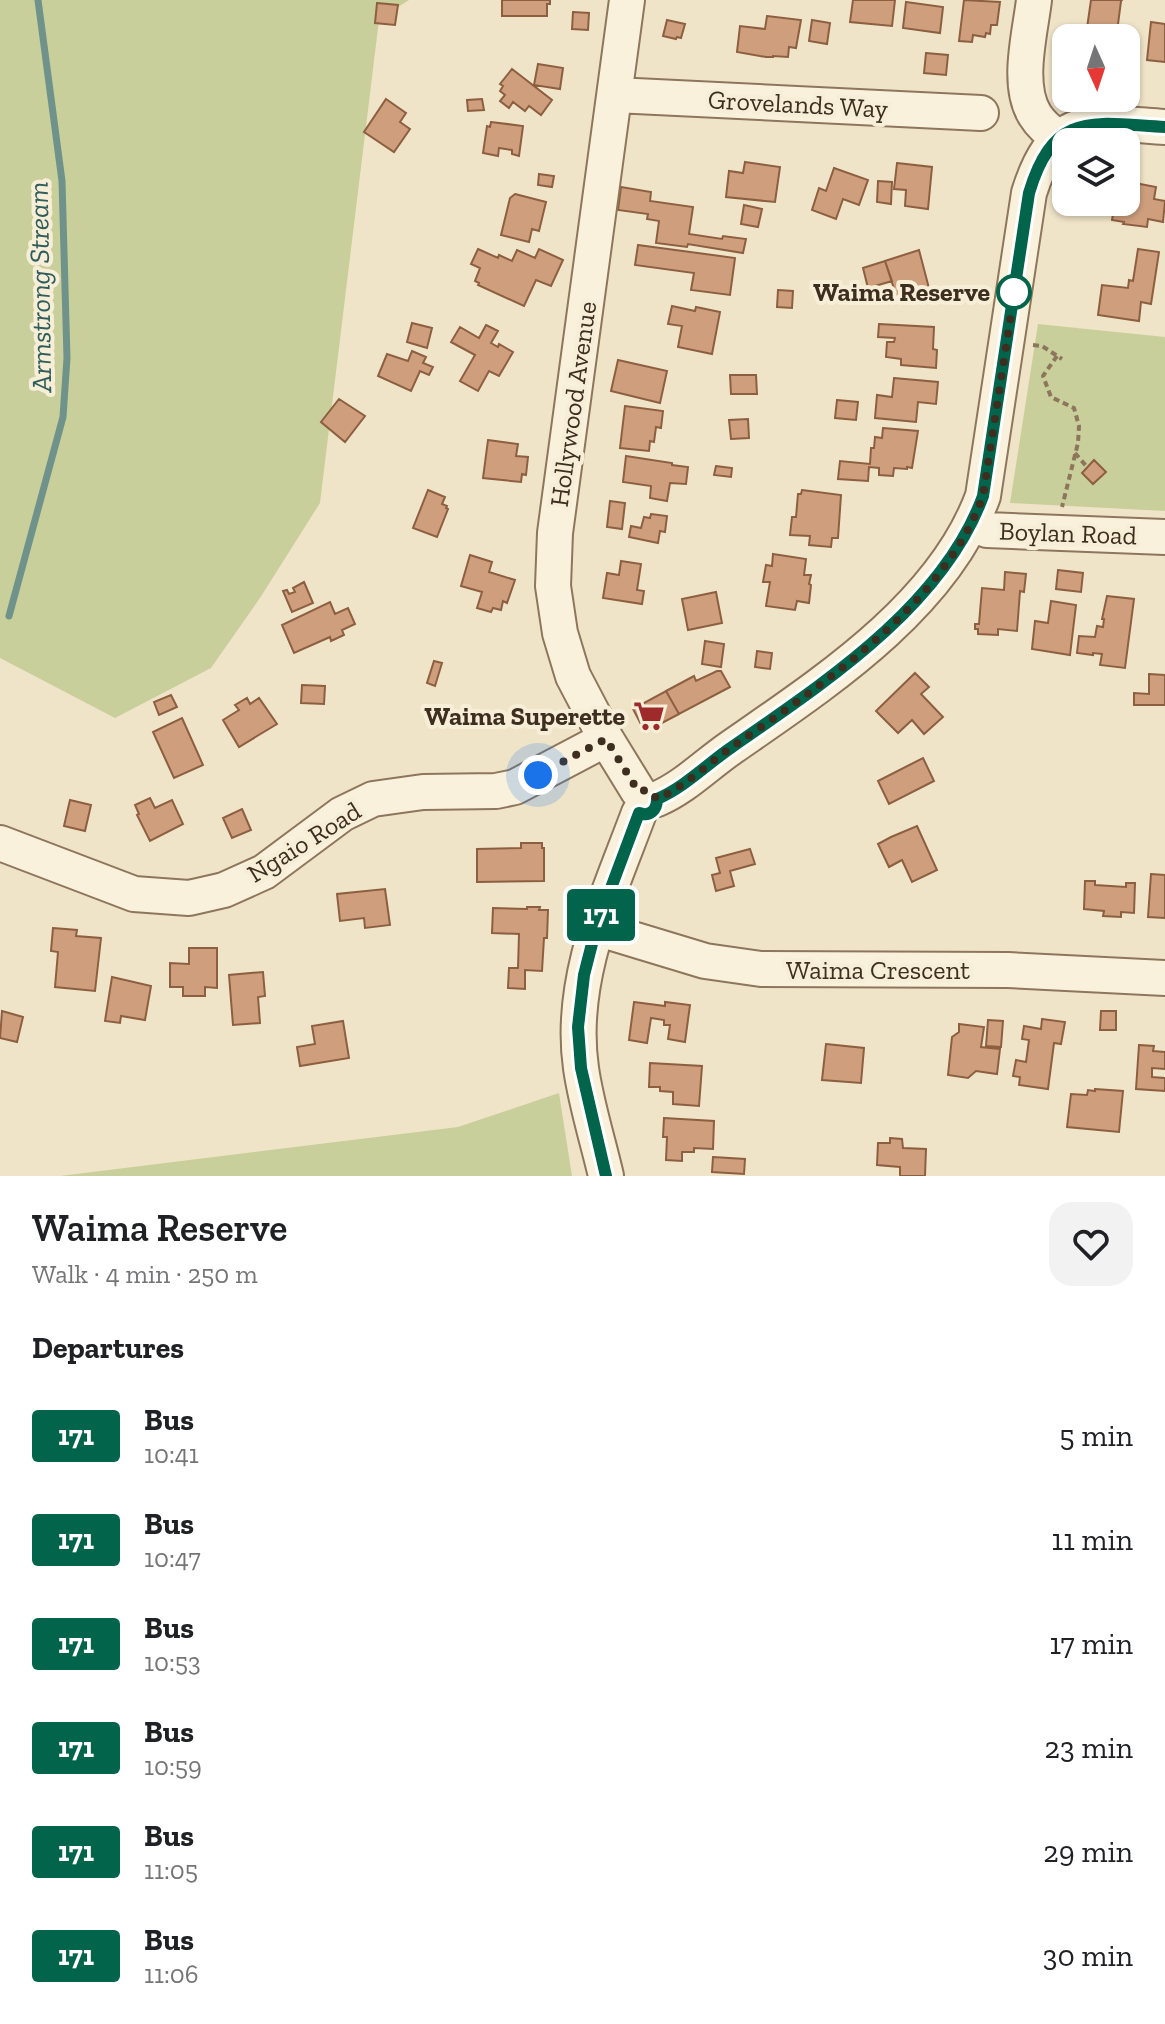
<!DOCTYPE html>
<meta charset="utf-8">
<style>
:root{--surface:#fff;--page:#f2f2f2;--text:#202124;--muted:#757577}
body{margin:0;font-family:"Zilla Slab",serif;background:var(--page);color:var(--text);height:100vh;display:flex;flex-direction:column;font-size:30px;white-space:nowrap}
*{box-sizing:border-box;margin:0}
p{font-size:26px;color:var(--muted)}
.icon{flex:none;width:44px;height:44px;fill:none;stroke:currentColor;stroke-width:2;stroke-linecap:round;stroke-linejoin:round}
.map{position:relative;height:1176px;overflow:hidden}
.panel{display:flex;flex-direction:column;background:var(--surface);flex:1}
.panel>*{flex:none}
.badge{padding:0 16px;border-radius:6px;font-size:28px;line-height:52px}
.needle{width:52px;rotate:177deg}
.fabs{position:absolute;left:1052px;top:24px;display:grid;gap:16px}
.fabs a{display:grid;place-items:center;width:88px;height:88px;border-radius:16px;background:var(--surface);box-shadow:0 2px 6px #0004;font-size:40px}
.you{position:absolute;width:40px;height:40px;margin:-20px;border:6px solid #fff;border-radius:50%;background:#1a73e8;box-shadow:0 0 0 12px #1a73e833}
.map>.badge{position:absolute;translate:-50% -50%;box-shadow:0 0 0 4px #fff}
h2{padding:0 32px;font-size:30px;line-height:72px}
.round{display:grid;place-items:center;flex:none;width:84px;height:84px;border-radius:24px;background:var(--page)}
.overview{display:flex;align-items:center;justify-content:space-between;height:136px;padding:0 32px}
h1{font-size:38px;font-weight:600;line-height:60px}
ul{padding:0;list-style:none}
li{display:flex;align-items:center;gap:24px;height:104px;padding:0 32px}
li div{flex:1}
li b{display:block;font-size:30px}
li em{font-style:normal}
li .badge{min-width:88px;font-weight:700;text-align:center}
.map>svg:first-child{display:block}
.green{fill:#c9cf9b}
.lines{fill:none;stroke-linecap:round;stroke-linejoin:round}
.stream{stroke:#6f938a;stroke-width:7}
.building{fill:#cf9f7d;stroke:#8d5f41;stroke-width:2}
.minor-casing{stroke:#8d765c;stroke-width:38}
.path{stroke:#8d765c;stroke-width:4;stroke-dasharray:6 4;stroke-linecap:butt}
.minor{stroke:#faf1dc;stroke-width:34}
.line-casing{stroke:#fff;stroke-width:18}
.line{stroke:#02644b;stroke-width:12}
.walk{stroke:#3d2e20;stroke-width:8;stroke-dasharray:0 14.4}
.stop-dot{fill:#fff;stroke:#02644b;stroke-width:4}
.labels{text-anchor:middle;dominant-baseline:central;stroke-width:8;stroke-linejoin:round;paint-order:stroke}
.street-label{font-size:26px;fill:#3d2e20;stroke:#f7eed8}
.stop-label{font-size:26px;font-weight:bold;fill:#3d2e20;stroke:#f7eed8;text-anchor:end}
.poi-label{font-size:26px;font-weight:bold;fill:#3d2e20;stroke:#f7eed8;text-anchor:end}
.water-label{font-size:28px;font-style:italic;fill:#2f5d5a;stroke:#f7eed8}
</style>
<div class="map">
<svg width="1165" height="1176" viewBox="0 0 1165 1176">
<rect width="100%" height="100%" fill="#f0e4c8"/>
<path class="green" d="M0,0H409L379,20L320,503L260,598L211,668L115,718L0,658Z
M1038,324L1165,337V511L1010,503Z
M559,1093L572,1176H60L458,1127Z"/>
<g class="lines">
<path class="stream" d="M9,616L63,417L67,358L62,181L38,0"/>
</g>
<path class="building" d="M502,0H550V4H547V16H502Z
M853,0H895L892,26L850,22Z
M964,0L1000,2L997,25H991L990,34L986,33L985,37L973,35L972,42L959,41Z
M1091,0H1122L1121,1L1117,32L1087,28Z
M906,2L943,7L940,33L903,28Z
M377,3L398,5L395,25L375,23Z
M573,12L589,13L588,30L572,29Z
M767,16L801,20L796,48L789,47L788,57L773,56V57H766L737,52L740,26L765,29Z
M667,20L685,24L681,38L677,37L676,39L663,36Z
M812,20L830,23L827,44L809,41Z
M1151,22L1165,24V62L1147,60Z
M926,53L948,55L946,75L924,73Z
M538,64L563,68L560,89L534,85Z
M512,69L552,100L541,115L529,106L525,111L513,102L509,108L500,101L505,95L500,91L503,86L500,84Z
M386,99L406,113L400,122L410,129L394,152L364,132Z
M482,99L484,110L468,111L467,100Z
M491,122L523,126L519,156L512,154V150L499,148L498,156L483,153L487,126L490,127Z
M745,162L780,167L775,202L726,197L729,171L743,173Z
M897,163L932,167L928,209L905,206L906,190L894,189Z
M834,168L868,180L859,205L843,199L836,219L812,210L819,188L826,191Z
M539,174L554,176L552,187L538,185Z
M878,181L892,182L891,204L877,202Z
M1135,183L1156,187L1154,199L1165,201L1163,222L1148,219L1147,227L1123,224L1124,222L1112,220L1115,202H1126V195L1133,196Z
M621,187L651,192L650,201L693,207L689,234L722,239L723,236L746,239L743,253L688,244L687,247L656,243L659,221L647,219L648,214L618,210Z
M515,194L546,202L539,231L532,229L529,242L501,235L510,198Z
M744,205L762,209L758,227L741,224Z
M638,245L735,258L730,295L691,290L694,273L635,265Z
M478,249L498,258L499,255L512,261L517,250L535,258L539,249L563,260L551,286L536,280L524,306L478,285L479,283L475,281L480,268L471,264Z
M1138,249L1159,252L1151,304L1141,302L1139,321L1098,315L1102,285L1128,288L1129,280L1133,281Z
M919,250L930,292L898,301L885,261Z
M885,261L892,281L868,288L863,268Z
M778,290L793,291L792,308L777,307Z
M672,306L695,311L696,307L720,312L712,354L678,347L682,326L668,324Z
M412,323L432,328L427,348L407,342Z
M879,324L934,327L933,349L937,350L936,368L901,365V359L886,357L887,342H894L895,338L878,337Z
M486,325L498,331L491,343L498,347L499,344L513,352L499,376L489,371L478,391L460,381L475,355L451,342L460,327L479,338Z
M412,351L426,357L423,363L433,367L429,375L420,371L411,391L378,376L387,354L408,361Z
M618,360L667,371L660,403L611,391Z
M730,375H756L757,394H731Z
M894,378L938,382L936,404L918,402L916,422L875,418L877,395L892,397Z
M339,399L365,416L345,442L321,422Z
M837,400L858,402L856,420L835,418Z
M625,406L663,411L661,428L656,427L654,442L650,441L649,451L620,448Z
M748,419L749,438L731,439L729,420Z
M883,428L918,431L912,468L907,467V469L894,468L893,476L879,475V468L869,467L868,481L838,479L840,461L870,464L871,448H874L875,437L882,438Z
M488,440L518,444L516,456L528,457L526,475L522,474L521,482L483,478Z
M626,456L672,463V465L688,467L686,484L670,483L667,501L650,498L651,486L623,482Z
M1094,460L1106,472L1093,484L1082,473Z
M716,466L732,468L731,477L714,475Z
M428,490L445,497L442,504L447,506L446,508L448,509L437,537L413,528Z
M802,490L841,495L838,538H832L831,547L809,545L810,536L790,535L792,517H796L798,494H801Z
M610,501L625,503L622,529L607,527Z
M651,514L667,516L665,532L660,531L658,543L629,537L631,526L641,528L644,517L650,518Z
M773,554L806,559L804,575H811L809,584L811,585L809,603L797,601L795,610L766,606L770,582H763L766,565L772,566Z
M470,555L492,562L489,572L515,580L507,603L503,601L501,610L493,608L491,612L477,608L482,592L461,586Z
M621,561L641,564L637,590L644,591L642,604L603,598L607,573L619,575Z
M1058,570L1083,573L1081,592L1056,589Z
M1005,572L1026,574L1024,592L1020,591L1017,631L998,629V635L978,634V629H975V624H979L982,588L1004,590Z
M304,582L313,603L292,612L283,591L287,590L289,594L295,592L293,588Z
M716,592L722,623L688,630L682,599Z
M1107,596L1134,599L1125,668L1100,665L1102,654L1093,653V655L1077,653L1079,636L1095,637L1097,626L1103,627L1104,619H1102Z
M1051,601L1076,605L1070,655L1032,649L1035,621L1048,623Z
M330,602L335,614L348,608L355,624L342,630L344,635L331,641L330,637L294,653L282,625Z
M705,641L724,644L721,667L702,664Z
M757,651L772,653L770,669L755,667Z
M434,661L442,663L435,686L427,683Z
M717,671H721L730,687L679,714L666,691L694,676L696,681Z
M915,673L929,687L921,694L943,717L924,734L912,720L898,733L876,711Z
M1149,674L1165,675V705H1134V693L1149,694Z
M302,685L325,686L324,704L301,703Z
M666,691L679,714L645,732L633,709Z
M171,695L177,707L159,715L154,702Z
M247,698L250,704L259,698L277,724L239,747L223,720L239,710L235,705Z
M182,718L203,765L174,778L153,732Z
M923,758L934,781L889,804L878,781Z
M150,798L155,808L172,800L183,824L150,841L137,815L139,814L135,805Z
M70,800L91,805L85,831L64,826Z
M242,809L251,830L232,838L223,818Z
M917,826L937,870L912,882L902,860L889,867L878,844L891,837Z
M521,843H542V848H544V881L477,882V849L521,848Z
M750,849L755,864L730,871L734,886L716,891L712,875L720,873L716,858Z
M1151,874L1165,875V918L1148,917Z
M1085,881H1095V885L1126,887V883H1135L1134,913L1121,912V917L1103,916L1104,911L1084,909Z
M385,889L390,925L365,928L364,918L340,921L337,894Z
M527,907H540L539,910H548L547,938H544L542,971L525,970V989L508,988L509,968H518L519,934L492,933L493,908L527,909Z
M53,928L77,930L76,936L101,938L95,991L55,987L58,952L51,951Z
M189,948H217V988L205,987V996H183V987H170V963L189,964Z
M263,972L265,996L258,997L260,1023L233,1025L229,975Z
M112,977L151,986L145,1020L121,1016L120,1023L105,1021Z
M634,1002L665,1006V1002L690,1005L685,1042L668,1039L670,1025H664V1020L651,1018L647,1043L629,1040Z
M2,1011L23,1017L17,1042L0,1038Z
M1101,1011H1116V1030H1100Z
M1042,1019L1065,1022L1061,1044L1054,1043L1048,1089L1019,1085L1020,1077L1013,1076L1016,1060L1026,1062L1029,1040L1022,1039L1024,1026L1041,1029Z
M988,1020L1003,1021L1001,1047L986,1046Z
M343,1021L349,1058L300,1066L297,1047L315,1044L312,1026Z
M959,1024L984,1027L981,1047L1000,1049L997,1074L976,1071L968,1078L948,1075L952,1037L959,1032Z
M826,1044L864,1048L861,1083L822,1080Z
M1139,1045L1154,1046L1153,1051L1165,1052V1069L1152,1068V1077L1165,1078V1091L1136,1089Z
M650,1063L702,1066L699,1106L673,1104V1092L660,1091V1087H649Z
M1095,1089L1123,1091L1119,1132L1067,1127L1071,1094L1087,1095L1088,1090L1095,1091Z
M664,1118L714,1121L713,1149L694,1148V1152H682V1161L666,1160L667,1137H663Z
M890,1138L902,1139L903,1148L926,1149L925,1176H900V1167L877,1165L878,1143H890Z
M713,1157L745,1159L744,1174L712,1172Z"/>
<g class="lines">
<defs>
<path id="minor" d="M627,0L555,533L553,586L560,633L573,676L606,739L638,791
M1034,0C1030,34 1016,85 1035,115C1041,125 1049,131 1058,138
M615,95L981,113
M973,523L987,530L1165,537
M657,799C685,787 707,764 732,747C824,683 943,606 983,496L1029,193C1055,110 1092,122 1165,127
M0,843L134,894L189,898L224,890L264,872L342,814L373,799L423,792L496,791L515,787L606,739
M596,928L705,961L761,969L1008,970L1165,978
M606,1176C598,1141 586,1104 581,1068C568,979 609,894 639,813"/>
</defs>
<use href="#minor" class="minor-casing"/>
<path class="path" d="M1033,345L1042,346L1062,359
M1057,356L1043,376L1051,397L1074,408L1079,426L1078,443L1062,507
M1075,453L1087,467"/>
<use href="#minor" class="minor"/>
</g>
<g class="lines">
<defs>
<path id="line" d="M606,1176L581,1068L578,1027L584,975L596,928L639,813C650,817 657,810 657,799C685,787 707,764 732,747C824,683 943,606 983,496L1029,193C1054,110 1092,123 1165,127"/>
</defs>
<use href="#line" class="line-casing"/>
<use href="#line" class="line"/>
<path class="walk" d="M538,775L606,739L638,791L649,790L657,799C685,787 707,764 732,747C824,683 943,606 983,496L1016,282L1014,292"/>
</g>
<defs>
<symbol id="supermarket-bare" viewBox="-9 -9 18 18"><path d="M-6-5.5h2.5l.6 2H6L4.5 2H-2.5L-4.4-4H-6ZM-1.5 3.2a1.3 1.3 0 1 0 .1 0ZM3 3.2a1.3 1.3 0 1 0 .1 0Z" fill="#9e2a2b" stroke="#f7eed8" stroke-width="2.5" paint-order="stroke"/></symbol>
</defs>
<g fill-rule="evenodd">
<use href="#supermarket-bare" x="627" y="694" width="44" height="44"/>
</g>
<circle class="stop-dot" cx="1014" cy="292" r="16"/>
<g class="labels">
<g class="street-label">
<text transform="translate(798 104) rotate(3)">Grovelands Way</text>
<text transform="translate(573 404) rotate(-82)">Hollywood Avenue</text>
<text transform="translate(1068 533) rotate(2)">Boylan Road</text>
<text transform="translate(304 842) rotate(-32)">Ngaio Road</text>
<text x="878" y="970">Waima Crescent</text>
</g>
<g class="stop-label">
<text x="990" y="292">Waima Reserve</text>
</g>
<g class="poi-label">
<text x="625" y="716">Waima Superette</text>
</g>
<g class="water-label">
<text transform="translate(40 287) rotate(-91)">Armstrong Stream</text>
</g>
</g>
</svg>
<div class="fabs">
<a><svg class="needle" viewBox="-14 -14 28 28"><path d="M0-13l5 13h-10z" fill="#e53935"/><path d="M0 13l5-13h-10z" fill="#757577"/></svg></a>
<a><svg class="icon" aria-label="layers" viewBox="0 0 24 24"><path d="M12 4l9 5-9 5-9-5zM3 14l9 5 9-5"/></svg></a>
</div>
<div class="you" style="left:538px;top:775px"></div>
<b class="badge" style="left:601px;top:915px;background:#02644b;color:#fff">171</b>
</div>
<section class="panel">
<div class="overview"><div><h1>Waima Reserve</h1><p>Walk · 4 min · 250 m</p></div><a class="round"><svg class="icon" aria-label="heart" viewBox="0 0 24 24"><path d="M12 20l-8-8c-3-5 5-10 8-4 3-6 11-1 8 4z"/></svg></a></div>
<h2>Departures</h2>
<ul>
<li><span class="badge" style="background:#02644b;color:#fff">171</span><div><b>Bus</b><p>10:41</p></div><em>5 min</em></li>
<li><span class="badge" style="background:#02644b;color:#fff">171</span><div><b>Bus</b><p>10:47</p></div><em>11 min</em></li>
<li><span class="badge" style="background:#02644b;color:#fff">171</span><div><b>Bus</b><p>10:53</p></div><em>17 min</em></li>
<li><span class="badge" style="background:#02644b;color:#fff">171</span><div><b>Bus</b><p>10:59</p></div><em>23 min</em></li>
<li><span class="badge" style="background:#02644b;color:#fff">171</span><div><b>Bus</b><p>11:05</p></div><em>29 min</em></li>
<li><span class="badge" style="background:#02644b;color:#fff">171</span><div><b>Bus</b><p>11:06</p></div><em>30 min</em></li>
</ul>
</section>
